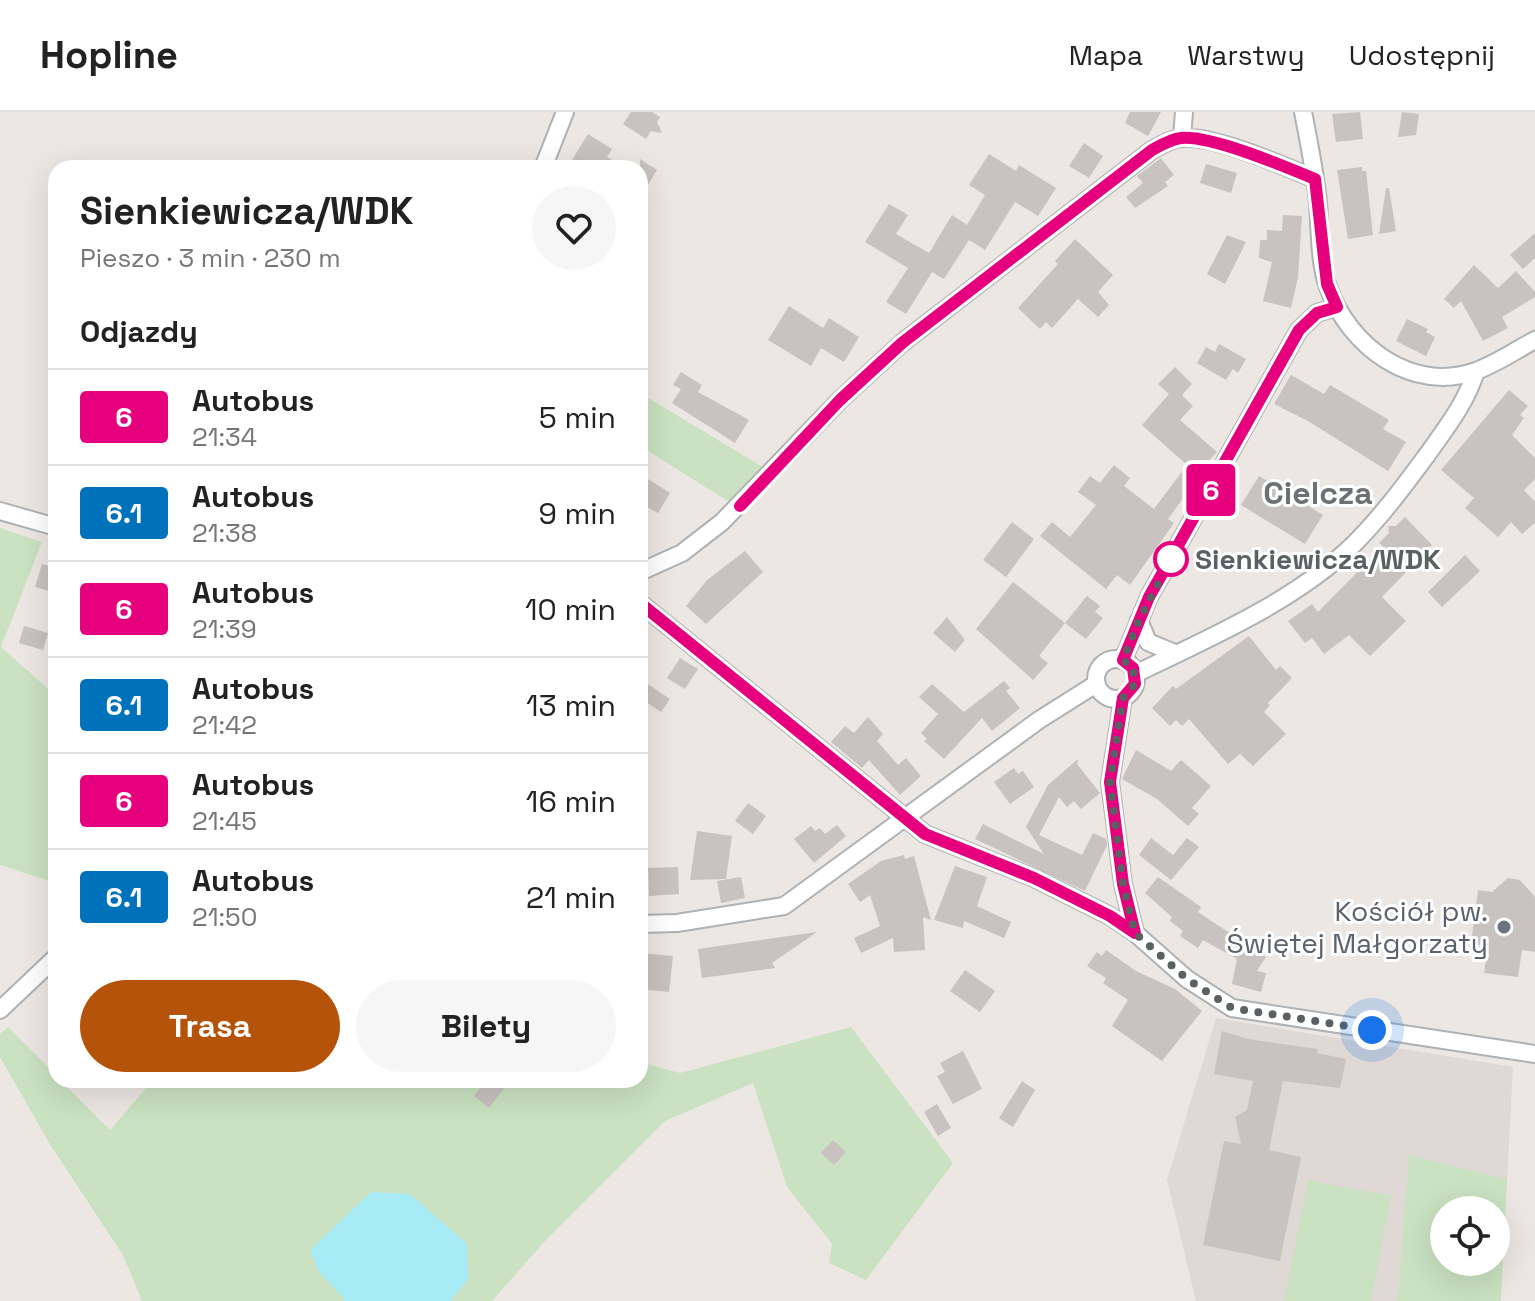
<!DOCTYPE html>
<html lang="pl">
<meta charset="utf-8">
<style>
:root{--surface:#fff;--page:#f6f6f6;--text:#222;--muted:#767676;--line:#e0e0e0;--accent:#b45309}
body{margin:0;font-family:"Space Grotesk",sans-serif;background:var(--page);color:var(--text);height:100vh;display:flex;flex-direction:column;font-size:30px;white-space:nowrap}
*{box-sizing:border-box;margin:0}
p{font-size:26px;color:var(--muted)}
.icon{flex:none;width:44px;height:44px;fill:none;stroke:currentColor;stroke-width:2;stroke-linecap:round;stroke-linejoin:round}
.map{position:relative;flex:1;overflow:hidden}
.details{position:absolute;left:48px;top:48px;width:600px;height:928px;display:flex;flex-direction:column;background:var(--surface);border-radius:24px;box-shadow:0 8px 32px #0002}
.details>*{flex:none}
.badge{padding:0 16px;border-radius:6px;font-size:28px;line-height:52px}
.fabs{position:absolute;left:1430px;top:1084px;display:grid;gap:16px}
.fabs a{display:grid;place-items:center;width:80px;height:80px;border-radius:50%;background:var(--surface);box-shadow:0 8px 32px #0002;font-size:40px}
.you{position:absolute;width:40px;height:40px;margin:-20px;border:6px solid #fff;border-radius:50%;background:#1a73e8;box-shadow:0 0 0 12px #1a73e833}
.map>.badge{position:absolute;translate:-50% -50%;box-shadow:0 0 0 4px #fff}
h2{padding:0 32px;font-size:30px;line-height:72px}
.round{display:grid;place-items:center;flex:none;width:84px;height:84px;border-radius:42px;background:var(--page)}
.headline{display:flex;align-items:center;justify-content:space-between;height:136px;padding:0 32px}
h1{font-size:38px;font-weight:700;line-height:60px}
.button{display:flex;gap:16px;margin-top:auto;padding:16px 32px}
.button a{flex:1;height:92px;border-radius:48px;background:var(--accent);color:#fff;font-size:32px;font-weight:700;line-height:92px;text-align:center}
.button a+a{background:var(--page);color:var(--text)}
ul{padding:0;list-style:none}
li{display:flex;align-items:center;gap:24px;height:96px;padding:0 32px;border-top:2px solid var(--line)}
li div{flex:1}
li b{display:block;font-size:30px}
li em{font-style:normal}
li .badge{min-width:88px;font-weight:700;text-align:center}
header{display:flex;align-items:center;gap:48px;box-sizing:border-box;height:112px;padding:0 40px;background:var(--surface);border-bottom:2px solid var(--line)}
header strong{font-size:38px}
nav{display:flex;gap:44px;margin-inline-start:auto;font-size:28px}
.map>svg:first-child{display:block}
.education{fill:#dfd8d4}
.green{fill:#cae2c1;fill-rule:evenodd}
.water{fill:#a7ebf7}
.building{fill:#c8c2c0}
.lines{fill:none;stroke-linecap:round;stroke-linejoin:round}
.street-casing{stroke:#aeb2b4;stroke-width:20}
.street{stroke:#fff;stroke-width:16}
.line-casing{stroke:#fff;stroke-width:18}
.line{stroke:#e6007e;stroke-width:12}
.walk{stroke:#5b6062;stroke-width:8;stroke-dasharray:0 14.4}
.stop-dot{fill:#fff;stroke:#e6007e;stroke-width:4}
.worship-dot{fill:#6b7280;stroke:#fff;stroke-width:3}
.labels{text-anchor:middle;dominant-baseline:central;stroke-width:6;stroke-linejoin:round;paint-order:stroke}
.stop-label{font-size:28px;font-weight:bold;fill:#5b6062;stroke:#fff;text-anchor:start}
.worship-label{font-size:28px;fill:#5b616d;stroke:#fff;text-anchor:end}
.quarter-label{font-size:32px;font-weight:bold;fill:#6c7274;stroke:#fff}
</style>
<header>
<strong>Hopline</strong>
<nav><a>Mapa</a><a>Warstwy</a><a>Udostępnij</a></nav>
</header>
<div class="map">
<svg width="1535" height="1189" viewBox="0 0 1535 1189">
<rect width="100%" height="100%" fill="#ece7e2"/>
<path class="education" d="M1216,906L1513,955L1507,1067L1409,1044L1397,1189H1196L1167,1068Z"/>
<path class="green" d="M640,281L766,357L731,391L640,334Z
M0,416L42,430L1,535L56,584V771L0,753Z
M8,915L56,963V968H60L110,1018L153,968H327L332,972L434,968H640V950L680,961L851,915L953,1051L866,1168L829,1151L832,1132L787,1075L753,971L665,1009L545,1129L492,1189H142L123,1143L51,1034L0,945V922Z
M1409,1043L1507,1067L1501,1189H1397ZM1444,1098H1496V1150H1444Z
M1308,1068L1391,1084L1371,1189H1284Z"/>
<path class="water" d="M371,1080L410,1082L467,1132L468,1168L450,1189H346L319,1160L310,1138Z"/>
<path class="building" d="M631,0H652L660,5L657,10L662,21L651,19L646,27L623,12Z
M1130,0H1161L1148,24L1125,11Z
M1360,0L1363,27L1336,30L1332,2Z
M1402,0L1419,2L1416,23L1398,25Z
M588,22L612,37L607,45L625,56H585L572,48Z
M1084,31L1103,44L1089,66L1069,54Z
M989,42L1016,59L1019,53L1056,76L1038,104L1015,90L985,138L969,128L944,167L932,160L906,202L886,190L908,156L865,130L889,92L908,103L896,122L929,141L952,103L967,113L985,83L969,73Z
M1161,46L1174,63L1165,70L1168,74L1135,96L1126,85L1143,71L1137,64Z
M640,47L657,58L640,86Z
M1206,52L1237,61L1231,81L1200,71Z
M1362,55V59H1366L1373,123L1348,127L1337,58Z
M1386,76H1389L1396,119L1379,122Z
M1283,103L1302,104L1298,165L1291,196L1263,189L1272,150L1259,146L1260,128H1267V118L1282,119Z
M1535,121V146L1523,157L1510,143Z
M1227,123L1246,130L1225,172L1207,162Z
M1075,127L1113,163L1098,180L1109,193L1098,205L1078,187L1052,216L1046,210L1040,217L1018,196L1058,152L1055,149Z
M1474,153L1498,176L1516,159L1535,180V185L1502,205L1508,216L1483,229L1461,189L1454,196L1444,187Z
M789,194L823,216L829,206L859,225L844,250L821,236L811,254L768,228Z
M1407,207L1428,217L1426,220L1435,225L1426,244L1396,229Z
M1219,232L1246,247L1238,261L1233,257L1226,268L1197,251L1206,235L1215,240Z
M1175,255L1192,272L1182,283L1193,294L1180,308L1217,340L1189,371L1192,374L1168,407L1174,411L1130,473L1117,463L1106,477L1040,424L1052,410L1070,425L1096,393L1078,380L1090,364L1100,371L1114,353L1130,366L1124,374L1154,397L1187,353L1142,313L1169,282L1158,272Z
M681,260L702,273L698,280L749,308L735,331L672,291L681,277L673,273Z
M1291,263L1324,282L1330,273L1389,308L1383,317L1406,330L1388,359L1308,309L1274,292Z
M1509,278L1528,294L1520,303L1524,306L1512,323L1535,346V367L1524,378L1535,390V411L1522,422L1511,410L1498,425L1465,396L1474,386L1441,358Z
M640,362L670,381L658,401L640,391Z
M1259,364L1323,403L1305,432L1241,393Z
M1405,405L1432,433L1382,485L1406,509L1370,544L1349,523L1324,542L1312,526L1305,531L1288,509L1312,492L1318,500L1383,434L1379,431L1389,421L1388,414H1396Z
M1012,410L1034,427L1006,465L983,448Z
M745,439L763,460L706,512L686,494L707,468Z
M1465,443L1480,459L1442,495L1428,480Z
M42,452L56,456V481L35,475Z
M1013,470L1065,511L1039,544L1048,551L1033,568L976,517Z
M1087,484L1100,494L1095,500L1103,506L1086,527L1065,511Z
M947,505L965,528L955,540L933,521Z
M24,514L48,521L43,538L19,531Z
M1249,524L1276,558L1280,554L1292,566L1268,591L1270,593L1264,600L1286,622L1253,654L1240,642L1228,652L1189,607L1182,614L1176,608L1170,614L1152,596L1173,574L1176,577Z
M680,546L698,557L685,577L667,566Z
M640,567L670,587L661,600L640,586Z
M1004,569L1010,576L1006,579L1020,596L992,619L982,606L944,647L924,629L927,627L921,621L938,602L919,585L932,572L964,600Z
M868,605L883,622L877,629L898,653L906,646L921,664L900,683L869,648L862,656L831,630L845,614L854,621Z
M1136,638L1171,659L1181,648L1211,674L1192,696L1199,702L1188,714L1157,687L1122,667Z
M1078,647L1077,652L1100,681L1081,697L1074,689L1067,695L1059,685L1039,723L1082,743L1093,721L1106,727L1107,733L1085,779L975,727L983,712L1044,742L1026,715L1048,673Z
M1014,656L1018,662L1023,659L1034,675L1010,692L994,670Z
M748,691L766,704L753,722L735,709Z
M837,713L846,724L814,751L794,727L811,714L815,719L820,716L825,722Z
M697,719L732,724L726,767L690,768Z
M1151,726L1173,743L1187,726L1199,735L1171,768L1139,743Z
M904,743L905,747L914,744L931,808L923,805L925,838L894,840L893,826L861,841L854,826L880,814L870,783L860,790L848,772L881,749Z
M955,754L987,765L977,794L1011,810L1004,826L964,809L963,816L934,808Z
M678,755L679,782L649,784L648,756Z
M741,765L745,786L721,791L717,769Z
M1158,765L1201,795L1198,800L1266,845L1257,859L1266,861L1261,880L1232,872L1237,847L1203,828L1198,836L1180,824L1183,819L1170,809L1172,805L1145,781Z
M1508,766L1520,768L1535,785V840L1522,838L1518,865L1484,861L1488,834L1471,832L1478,778L1492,780Z
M817,820L772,851L775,856L702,866L698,837Z
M1106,838L1136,859L1175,877L1202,899L1162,949L1112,914L1128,888L1103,871L1106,866L1087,854L1097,840L1102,844Z
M640,841L673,844L669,880L640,877Z
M965,858L995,879L980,900L950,879Z
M1222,919L1248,927L1318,937L1317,941L1346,947L1340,976L1283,969L1269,1038L1301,1045L1280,1149L1203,1133L1224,1029L1241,1032L1235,1005L1247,998L1253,969L1214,962Z
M963,939L982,977L953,992L937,964L945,960L940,951Z
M486,968H510L489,996L474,984Z
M1022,969L1035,978L1013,1015L999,1006Z
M937,992L951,1016L938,1024L924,1000Z
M833,1028L846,1040L834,1053L821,1041Z"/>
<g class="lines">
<defs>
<path id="street" d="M1303,0C1309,30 1315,60 1318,90C1320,117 1319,150 1328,175C1349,234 1412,282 1476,259C1496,252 1516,238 1535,228
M1182,26L1184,0
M543,56L565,0
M0,399L56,415
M640,460L682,441L722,410L840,288L902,231L1152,38C1161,33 1171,27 1181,26C1214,23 1284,54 1315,67
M640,491L925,722L1034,766L1110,804L1135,821L1187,867L1232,896L1535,942
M1139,508L1148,530L1177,542
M1096 567a20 20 0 1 1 40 0a20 20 0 1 1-40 0Z
M1123,548L1149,485L1299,218L1317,201L1337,195
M1135,562C1209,526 1294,490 1354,432C1382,404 1404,374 1427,343C1446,316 1466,291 1476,259
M1123,586L1110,670L1123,772L1135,821
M640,812L677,811L784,794L1039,608L1096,572
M0,898L56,845"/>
</defs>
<use href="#street" class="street-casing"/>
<use href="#street" class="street"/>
</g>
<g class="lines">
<defs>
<path id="line" d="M640,491L925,722L1034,766L1110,804L1135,821L1123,772L1110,670L1123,586L1135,572L1133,556L1123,548L1149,485L1299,218L1317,201L1337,195L1327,172L1315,67C1286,55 1211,23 1181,26C1171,27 1161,33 1152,38L902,231L840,288L740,394"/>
</defs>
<use href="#line" class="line-casing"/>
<use href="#line" class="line"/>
<path class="walk" d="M1171,447L1139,508L1123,548L1133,556L1135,572L1123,586L1110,670L1123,772L1135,821L1187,867L1232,896L1372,918"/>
</g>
<circle class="stop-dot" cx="1171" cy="447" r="16"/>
<circle class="worship-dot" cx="1504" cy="815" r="8"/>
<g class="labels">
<g class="stop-label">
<text x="1195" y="447">Sienkiewicza/WDK</text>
</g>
<g class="worship-label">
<text x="1488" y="799">Kościół pw.<tspan x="1488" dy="32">Świętej Małgorzaty</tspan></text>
</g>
<g class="quarter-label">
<text x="1318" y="381">Cielcza</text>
</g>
</g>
</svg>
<div class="fabs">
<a><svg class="icon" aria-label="locate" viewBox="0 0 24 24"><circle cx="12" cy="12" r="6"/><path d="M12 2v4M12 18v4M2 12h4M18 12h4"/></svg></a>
</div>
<div class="you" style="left:1372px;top:918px"></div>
<b class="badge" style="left:1211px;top:378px;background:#e6007e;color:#fff">6</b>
<section class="details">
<div class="headline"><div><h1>Sienkiewicza/WDK</h1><p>Pieszo · 3 min · 230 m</p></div><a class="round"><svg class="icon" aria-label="heart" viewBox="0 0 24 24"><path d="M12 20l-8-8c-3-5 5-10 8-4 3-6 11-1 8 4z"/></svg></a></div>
<h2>Odjazdy</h2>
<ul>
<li><span class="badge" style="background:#e6007e;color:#fff">6</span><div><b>Autobus</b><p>21:34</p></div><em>5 min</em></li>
<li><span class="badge" style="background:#0072bc;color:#fff">6.1</span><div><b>Autobus</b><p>21:38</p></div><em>9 min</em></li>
<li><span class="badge" style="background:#e6007e;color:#fff">6</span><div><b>Autobus</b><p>21:39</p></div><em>10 min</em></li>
<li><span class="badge" style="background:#0072bc;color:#fff">6.1</span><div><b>Autobus</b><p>21:42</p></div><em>13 min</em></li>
<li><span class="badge" style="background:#e6007e;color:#fff">6</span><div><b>Autobus</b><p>21:45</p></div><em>16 min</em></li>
<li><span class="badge" style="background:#0072bc;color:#fff">6.1</span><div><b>Autobus</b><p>21:50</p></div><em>21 min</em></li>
</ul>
<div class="button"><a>Trasa</a><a>Bilety</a></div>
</section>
</div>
